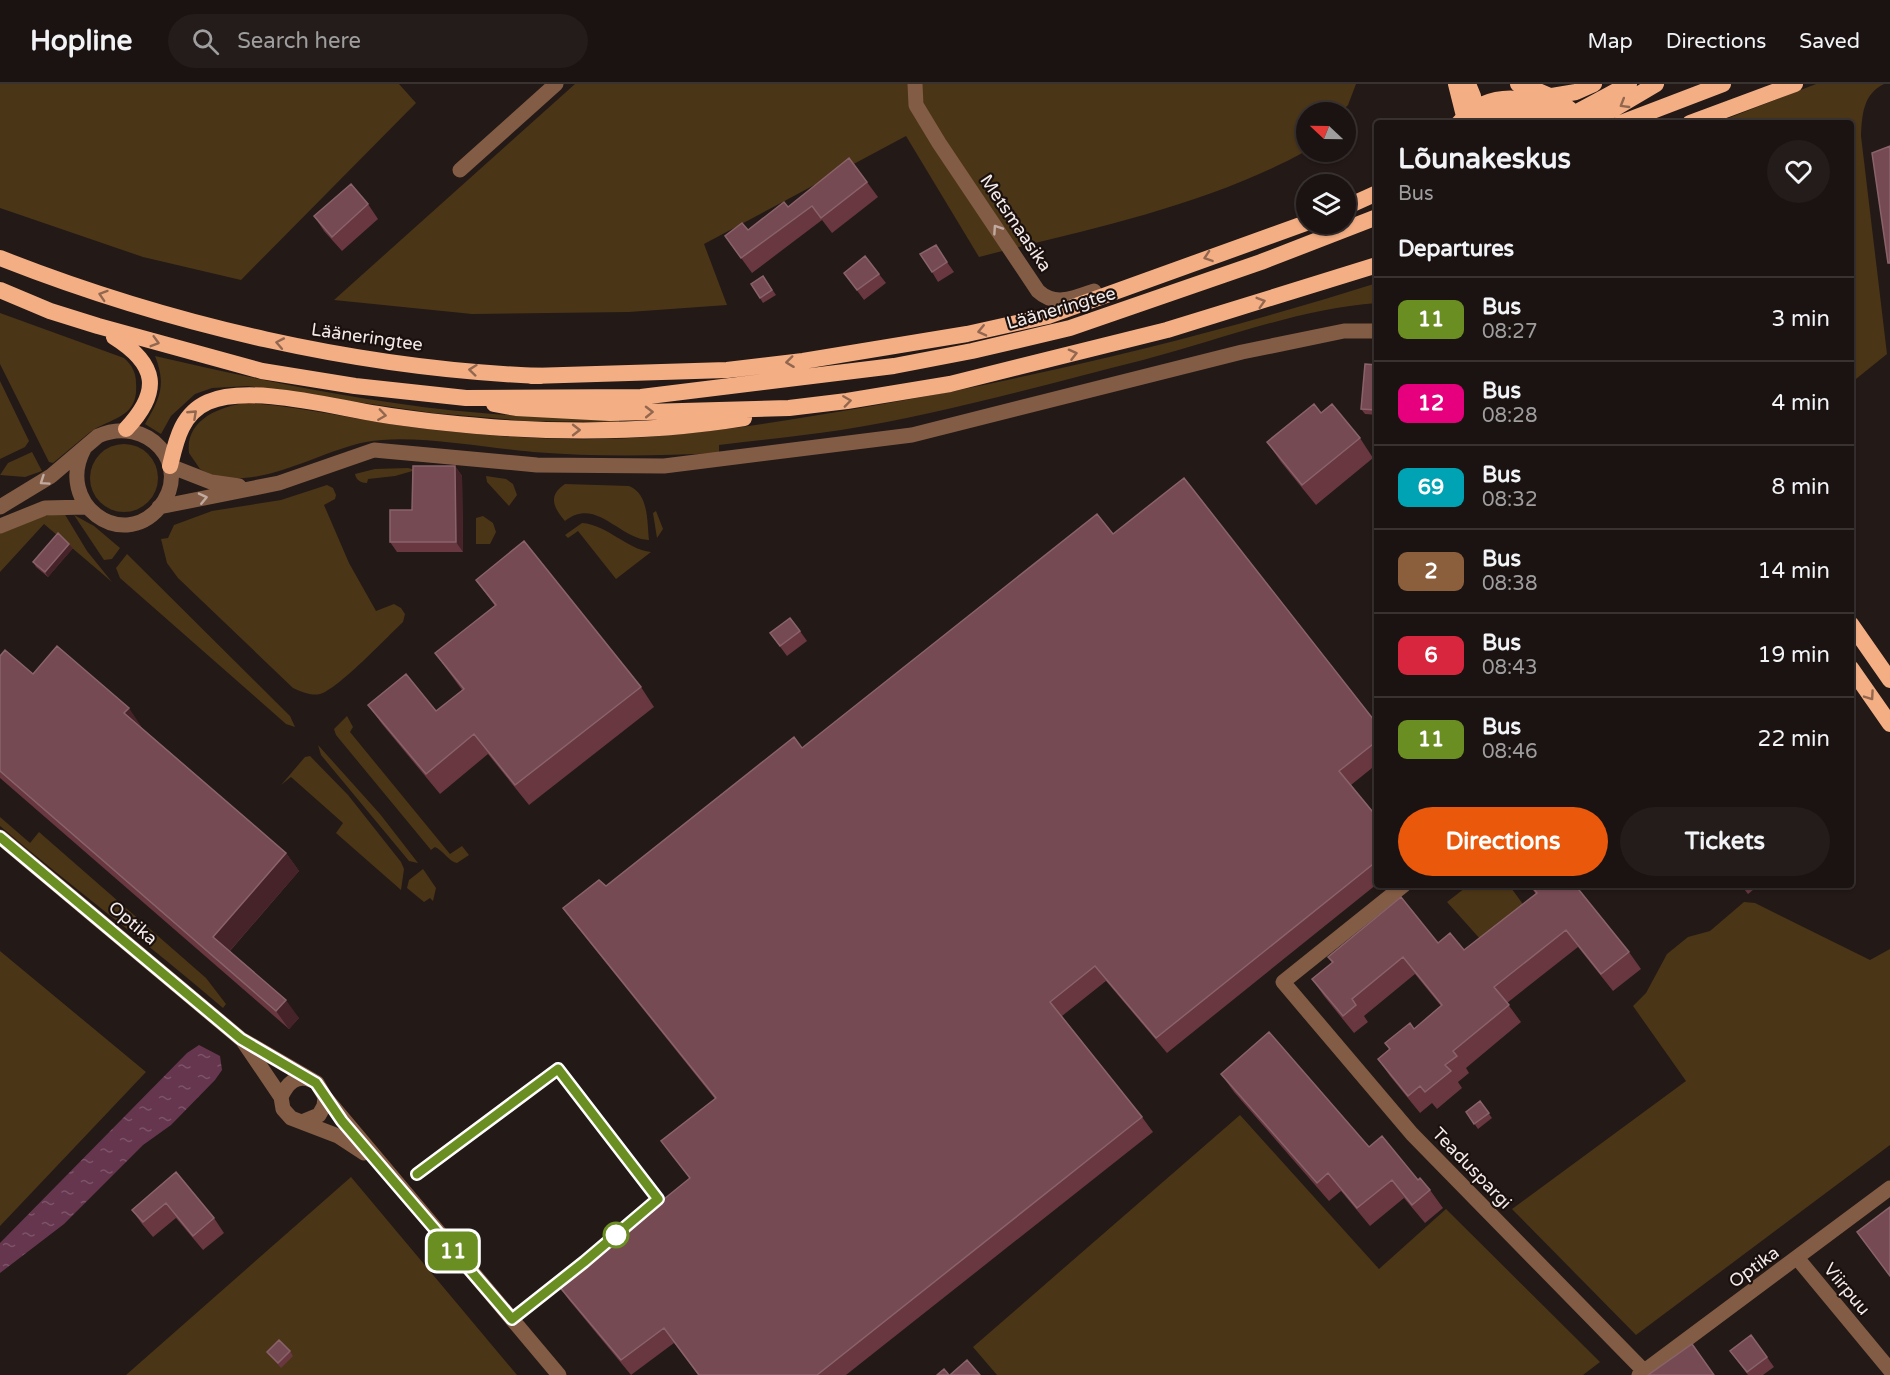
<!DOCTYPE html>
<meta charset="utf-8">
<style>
:root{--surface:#1a1311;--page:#231c1a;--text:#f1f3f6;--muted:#9f9e9f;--line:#383231;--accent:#ea580c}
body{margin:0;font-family:"Varela Round",sans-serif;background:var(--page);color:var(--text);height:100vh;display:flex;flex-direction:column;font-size:22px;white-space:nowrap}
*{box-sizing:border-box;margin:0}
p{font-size:20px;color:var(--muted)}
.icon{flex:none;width:33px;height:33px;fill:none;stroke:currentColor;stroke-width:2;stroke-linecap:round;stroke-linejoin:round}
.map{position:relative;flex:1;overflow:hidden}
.panel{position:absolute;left:1374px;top:36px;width:480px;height:768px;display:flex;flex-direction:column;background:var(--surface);border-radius:6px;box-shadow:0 2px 4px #0004,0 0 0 2px var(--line)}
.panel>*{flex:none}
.badge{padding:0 12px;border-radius:9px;font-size:21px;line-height:39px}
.needle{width:39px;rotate:292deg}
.tools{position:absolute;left:1296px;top:18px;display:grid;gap:12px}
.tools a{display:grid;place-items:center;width:60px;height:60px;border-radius:50%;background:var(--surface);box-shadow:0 2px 4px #0004,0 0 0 2px var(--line);font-size:30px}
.map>.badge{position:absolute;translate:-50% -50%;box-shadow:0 0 0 3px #fff}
h2{padding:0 24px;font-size:22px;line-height:54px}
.round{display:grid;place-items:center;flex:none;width:63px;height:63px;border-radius:32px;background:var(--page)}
.head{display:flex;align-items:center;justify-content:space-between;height:102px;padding:0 24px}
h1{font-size:28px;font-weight:700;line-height:45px}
.cta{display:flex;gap:12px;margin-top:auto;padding:12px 24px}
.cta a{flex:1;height:69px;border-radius:36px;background:var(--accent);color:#fff;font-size:24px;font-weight:700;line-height:69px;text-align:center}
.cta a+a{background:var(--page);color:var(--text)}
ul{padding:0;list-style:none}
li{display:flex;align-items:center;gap:18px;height:84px;padding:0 24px;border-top:2px solid var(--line)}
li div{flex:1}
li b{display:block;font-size:22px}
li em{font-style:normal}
li .badge{min-width:66px;font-weight:700;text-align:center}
header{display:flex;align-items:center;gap:36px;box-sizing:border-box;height:84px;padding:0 30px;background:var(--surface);border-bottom:2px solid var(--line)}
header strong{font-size:28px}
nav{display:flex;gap:33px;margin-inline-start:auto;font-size:21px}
.search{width:420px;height:54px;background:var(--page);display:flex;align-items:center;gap:15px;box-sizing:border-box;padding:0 21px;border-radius:33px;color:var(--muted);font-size:22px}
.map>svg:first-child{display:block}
.grass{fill:#4b3517}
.water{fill:url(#water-ripples)}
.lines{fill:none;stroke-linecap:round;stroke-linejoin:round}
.minor{stroke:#835c45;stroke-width:15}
.trunk{stroke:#f4ae84;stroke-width:16}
.wall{fill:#683740}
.shaded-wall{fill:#462328}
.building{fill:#764a52;stroke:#8a636a;stroke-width:1.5}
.oneway{stroke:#92674f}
.oneway2{stroke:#c1aba0}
.line-casing{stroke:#fff;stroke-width:14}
.line{stroke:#6b8e23;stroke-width:9}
.stop-dot{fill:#fff;stroke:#6b8e23;stroke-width:3}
.labels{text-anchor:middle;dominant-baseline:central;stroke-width:4.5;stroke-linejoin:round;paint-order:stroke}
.street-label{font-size:18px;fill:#f3ebea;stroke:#1a100e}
</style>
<header>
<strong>Hopline</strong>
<div class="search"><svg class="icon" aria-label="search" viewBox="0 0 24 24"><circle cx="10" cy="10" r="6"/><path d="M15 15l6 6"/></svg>Search here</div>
<nav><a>Map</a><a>Directions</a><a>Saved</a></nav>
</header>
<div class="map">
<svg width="1890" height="1291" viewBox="0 0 1890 1291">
<defs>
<pattern id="water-ripples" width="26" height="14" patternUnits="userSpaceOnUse" patternTransform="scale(1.5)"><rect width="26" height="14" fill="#66364f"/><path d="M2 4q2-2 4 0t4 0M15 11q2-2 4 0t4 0" fill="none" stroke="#7c5368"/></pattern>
</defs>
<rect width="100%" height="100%" fill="#231917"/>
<path class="grass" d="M0,0H399L416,19L241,196L143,173L0,124Z
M575,0H1356L1348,21L1341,28H1306V67C1206,122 1089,145 979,173L906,52L704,160L727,221L629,228L472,230L334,216Z
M1816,0H1884C1863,10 1862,31 1861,52L1887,270L1851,299V39H1716Z
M1377,199V219C1297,225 1220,256 1143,276C1043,301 943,330 841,346C801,352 760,356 719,361V369C657,372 595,373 533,368C485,364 411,349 366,358C317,367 249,414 200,385L189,369C185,336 219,323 245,319C301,322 356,336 411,343C474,351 538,356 602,355C690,353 778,338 866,323C1039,293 1209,252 1377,199Z
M0,229L124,274C132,281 136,289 136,299C139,335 111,333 89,349C77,359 65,369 53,379L49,378L0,280Z
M155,272C263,297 372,320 482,329C528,333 573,334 619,334V338L526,337L433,329L248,302L212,304L195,310L171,332L161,350L145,340C161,313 166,300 155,272Z
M0,297L29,357L25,363L0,375Z
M90 394a34 34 0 1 1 68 0a34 34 0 1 1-68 0Z
M32,368L42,387L25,393L0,391L8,379Z
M408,384L416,386L395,392L368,395L367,399C361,399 356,396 355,390L375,385Z
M486,392L506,395L513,400L517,411L509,422L487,398Z
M565,400L629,402C649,410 647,438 649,456C619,455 596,412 565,437C554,424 547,412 565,400Z
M327,401L333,404L336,411L335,415L324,421L349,479L376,527L394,520L401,524L405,530L403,538C387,553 337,606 320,610C311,612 302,608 293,604L178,494L167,479L161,455L168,454L174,441L212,427L281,416Z
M656,427L663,445L657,454L653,429Z
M64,429L87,467L112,498L44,440L0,488V449L37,433Z
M74,431L94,442L120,464L112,475L104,476Z
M483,432L493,439L496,448L490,460H476V434Z
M582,439C608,441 626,465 651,468L616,495L578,447L568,454L565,451Z
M127,470L290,632L295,643L286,640L120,494L116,484Z
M347,632L353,643L350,648L450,770L462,762L469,771L457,779C448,777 444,767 435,763L431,766L336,651L334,645Z
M318,661L380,730L418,779L409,777L321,671Z
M310,672L348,711L401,778L404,785L401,806L336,749L343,739L291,693L281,701L305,673Z
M0,733L30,759L39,748L206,894L226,920L223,924C150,861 73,804 0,742Z
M423,785L436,804L433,817L430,814L424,818L407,804L409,796Z
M1469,801H1509L1525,823L1481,856L1447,818Z
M1744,818L1755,819L1870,876L1890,865V1061L1636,1251L1512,1125L1686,997L1633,922L1646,909L1667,870L1688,853L1710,847Z
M0,867L146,988L0,1142Z
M1240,1031L1379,1185L1446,1125L1600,1278L1583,1291H997L973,1263Z
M351,1093L517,1291H126Z"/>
<path class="water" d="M199,961L220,972L222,986L215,996L171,1041L143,1061L64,1140L0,1189V1159L187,969Z"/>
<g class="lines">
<path class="minor" d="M915,0L916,21L939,59L1038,207C1055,223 1074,214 1094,207
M460,86L556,0
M170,382L211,398L239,402
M0,423L51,392L98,352C146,330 195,381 159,424C121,468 55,419 84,365
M159,423L279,399L374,366L537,381L664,382L912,351L1242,268L1344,247H1377
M0,442L45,424L86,423
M0,753L241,955L317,999L325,1013L324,1022L319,1031L302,1038
M1404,801L1283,898L1412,1050L1644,1287
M243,957L281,1013L283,1025L291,1034L338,1052L364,1069
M281,1013C287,1000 296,990 311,996
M325,1013L559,1291
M1798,1175L1890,1286
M1639,1291L1890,1104"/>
<path class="trunk" d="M1456,0L1464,32
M1468,0L1473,12L1476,34
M1518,0C1544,8 1566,17 1583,39
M1552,12L1576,8L1594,0
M1565,31L1575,29L1629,0
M1459,39C1486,4 1539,9 1568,39
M1478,39C1498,24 1524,27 1545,39
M1590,39L1656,0
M1621,39L1723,0
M1690,39L1795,0
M1346,123L1377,109
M0,174C170,241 359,285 542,292
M0,206L50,227L98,242L262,287L355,302L466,314L641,313L894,282L972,267L1070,244L1261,178L1377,133
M114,253C157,280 162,307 126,345
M531,292L727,286L803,277L967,250L1048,232L1306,139
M494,320L516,324L610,329L789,324L847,317L950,300L1167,246L1377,181
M170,382C176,357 181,330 208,318C249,300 333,323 378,330C415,336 453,340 490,343C575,349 660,348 744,334
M1851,540L1890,596
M1851,584L1890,640"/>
</g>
<path class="wall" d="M867,98L878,113L832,149L822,136L752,189L725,152L748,146L788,123Z
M368,120L378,135L342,167L324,147L314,132Z
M942,171L954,188L938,198L932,188Z
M844,189L879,190L886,199L864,216Z
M763,192L776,211L763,219L751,200Z
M1377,281V331L1365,330L1361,325Z
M1321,329L1360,354L1373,374L1316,421L1281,378L1267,358Z
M455,382L462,392L463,468H397L390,458L412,426Z
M1113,450L1377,640V680L1351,701L1377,733V800L1167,969L1106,897L1062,932L1142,1033L1153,1048L846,1291H698L674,1259L631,1291L569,1216L558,1201L690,1095L661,1057L715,1015L574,839L563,824L606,802L802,664Z
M69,460L73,464L48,493L36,483L33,478Z
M476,496L641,603L654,623L529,721L488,670L440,710L382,640L368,621L436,627L462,606L435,569L495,522Z
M800,547L807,557L787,572L770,549Z
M0,572L33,590L141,642V643L286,769L299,787L230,867L299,934L289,945L0,694Z
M1529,801H1575L1629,868L1641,885L1613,907L1578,863L1507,919L1521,938L1466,984L1469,989L1458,998L1462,1004L1437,1025L1432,1019L1420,1029L1390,992L1378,975L1389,965L1385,959L1414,945L1441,922L1415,890L1364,932L1368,938L1354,949L1324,912L1312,895L1332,879L1328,873L1438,859L1464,866L1536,810Z
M1741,801H1759L1748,810Z
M1221,990L1369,1063L1418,1096L1430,1106L1443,1124L1425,1139L1404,1114L1370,1142L1341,1107L1329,1117L1234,1008Z
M1480,1017L1492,1034L1478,1045L1466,1028Z
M176,1088L214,1134L224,1149L203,1166L176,1134L153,1153L142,1140L132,1126Z
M290,1267L293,1272L281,1284L267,1268Z
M1730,1267L1767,1273L1774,1283L1763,1291H1748Z"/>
<path class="shaded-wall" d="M455,382L462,392L463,468L456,458Z
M69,460L73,464L48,493L45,488Z
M129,624L141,642L137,647L124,629Z
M286,769L299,787L226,871L213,853Z
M286,916L299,934L289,945L276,927Z"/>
<path class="building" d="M1890,62V179H1888L1872,69Z
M849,74L867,98L821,134L812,122L741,174L725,152L742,139L748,146L784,118L788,123Z
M351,100L368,120L332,153L314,132Z
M936,161L947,178L932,188L920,170Z
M865,172L879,190L857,206L844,189Z
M763,192L772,206L760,214L751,200Z
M1365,280L1377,281V326L1361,325Z
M1314,320L1321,329L1332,320L1360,354L1302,401L1267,358Z
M413,382H455L456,458H390V426H412Z
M1184,394L1377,640V657L1339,687L1377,733V777L1156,954L1095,882L1050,918L1142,1033L817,1291H699L664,1244L621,1276L558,1201L690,1094L661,1057L716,1014L563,824L599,796L606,802L794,653L802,664L1097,430L1113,450Z
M58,449L69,460L45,488L33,478Z
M524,457L641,603L515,701L474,650L426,690L368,621L406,590L436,627L464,605L435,569L496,521L476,496Z
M790,534L800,547L780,562L770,549Z
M57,562L129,624L124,629L286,769L213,853L286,916L276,927L0,687V572L5,566L33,590Z
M1531,801H1575L1629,868L1601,890L1566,846L1494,903L1509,921L1453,967L1457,972L1445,981L1451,987L1425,1008L1420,1002L1408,1012L1378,975L1390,965L1385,959L1410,939L1414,945L1442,921L1403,873L1352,915L1356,921L1343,932L1312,895L1333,878L1328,873L1401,813L1438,859L1450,849L1464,866L1537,809Z
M1269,948L1369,1063L1382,1052L1418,1096L1420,1094L1430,1106L1412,1121L1392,1096L1357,1124L1328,1089L1317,1099L1221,990Z
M1480,1017L1489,1029L1474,1040L1466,1028Z
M176,1088L214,1134L193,1152L166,1119L143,1138L132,1126Z
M1890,1123V1192L1857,1148Z
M1751,1251L1767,1273L1747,1288L1730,1267Z
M279,1256L290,1267L278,1279L267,1268Z
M1692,1260L1714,1291H1648Z
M967,1276L980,1291H950Z
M944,1285L949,1291H937Z"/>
<defs><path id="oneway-chevron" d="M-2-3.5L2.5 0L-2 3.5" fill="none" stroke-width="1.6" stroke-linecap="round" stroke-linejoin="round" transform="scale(1.5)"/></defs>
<g class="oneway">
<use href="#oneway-chevron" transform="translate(1624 20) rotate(149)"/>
<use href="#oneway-chevron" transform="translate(1208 173) rotate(161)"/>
<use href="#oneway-chevron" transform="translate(103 211) rotate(-162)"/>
<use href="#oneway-chevron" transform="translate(1261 218) rotate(-17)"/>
<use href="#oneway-chevron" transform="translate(982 247) rotate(167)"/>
<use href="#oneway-chevron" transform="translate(155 258) rotate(16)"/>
<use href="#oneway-chevron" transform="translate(280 259) rotate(-169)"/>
<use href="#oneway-chevron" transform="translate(1073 270) rotate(-14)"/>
<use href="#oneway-chevron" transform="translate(790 278) rotate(173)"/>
<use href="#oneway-chevron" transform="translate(473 286) rotate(-174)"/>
<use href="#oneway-chevron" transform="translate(847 317) rotate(-8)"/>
<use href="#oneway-chevron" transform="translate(649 328) rotate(-1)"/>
<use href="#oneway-chevron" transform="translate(193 330) rotate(-43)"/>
<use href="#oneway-chevron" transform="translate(382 331) rotate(8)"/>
<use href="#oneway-chevron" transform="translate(576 346)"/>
<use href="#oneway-chevron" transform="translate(1870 612) rotate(55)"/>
</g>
<g class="oneway2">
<use href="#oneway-chevron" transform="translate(997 145) rotate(-124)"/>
<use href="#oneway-chevron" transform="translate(44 397) rotate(146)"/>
<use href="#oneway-chevron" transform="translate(203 414) rotate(-13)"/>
</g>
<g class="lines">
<defs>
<path id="line" d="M0,753L241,955L316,999L342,1037L512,1235L584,1178L658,1115L558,985L417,1090"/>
</defs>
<use href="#line" class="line-casing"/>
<use href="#line" class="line"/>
</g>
<circle class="stop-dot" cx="616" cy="1151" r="12"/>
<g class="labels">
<g class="street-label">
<text transform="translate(1016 139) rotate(56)">Metsmaasika</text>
<text transform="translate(1061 224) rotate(-16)">Lääneringtee</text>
<text transform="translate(367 253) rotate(8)">Lääneringtee</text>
<text transform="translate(133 839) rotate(40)">Optika</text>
<text transform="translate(1472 1084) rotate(46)">Teaduspargi</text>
<text transform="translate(1754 1183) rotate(-36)">Optika</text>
<text transform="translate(1847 1205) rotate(50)">Viirpuu</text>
</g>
</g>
</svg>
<div class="tools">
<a><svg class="needle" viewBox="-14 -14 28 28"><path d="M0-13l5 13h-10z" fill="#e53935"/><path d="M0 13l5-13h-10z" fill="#9f9e9f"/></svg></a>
<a><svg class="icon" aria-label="layers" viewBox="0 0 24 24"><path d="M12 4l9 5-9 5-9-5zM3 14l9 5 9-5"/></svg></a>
</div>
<b class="badge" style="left:453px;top:1167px;background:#6b8e23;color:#fff">11</b>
<section class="panel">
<div class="head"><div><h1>Lõunakeskus</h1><p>Bus</p></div><a class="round"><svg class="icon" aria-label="heart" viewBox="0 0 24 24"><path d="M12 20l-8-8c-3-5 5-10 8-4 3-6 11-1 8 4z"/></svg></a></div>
<h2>Departures</h2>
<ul>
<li><span class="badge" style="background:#6b8e23;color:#fff">11</span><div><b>Bus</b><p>08:27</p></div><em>3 min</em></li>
<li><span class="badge" style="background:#e6007e;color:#fff">12</span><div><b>Bus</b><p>08:28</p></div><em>4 min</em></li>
<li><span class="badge" style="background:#00a3b4;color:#fff">69</span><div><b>Bus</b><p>08:32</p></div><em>8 min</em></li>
<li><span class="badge" style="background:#8b5e3c;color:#fff">2</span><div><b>Bus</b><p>08:38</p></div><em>14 min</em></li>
<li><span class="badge" style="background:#d7263d;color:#fff">6</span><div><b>Bus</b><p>08:43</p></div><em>19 min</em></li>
<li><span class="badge" style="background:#6b8e23;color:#fff">11</span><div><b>Bus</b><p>08:46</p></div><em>22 min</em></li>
</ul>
<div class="cta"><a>Directions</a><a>Tickets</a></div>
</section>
</div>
